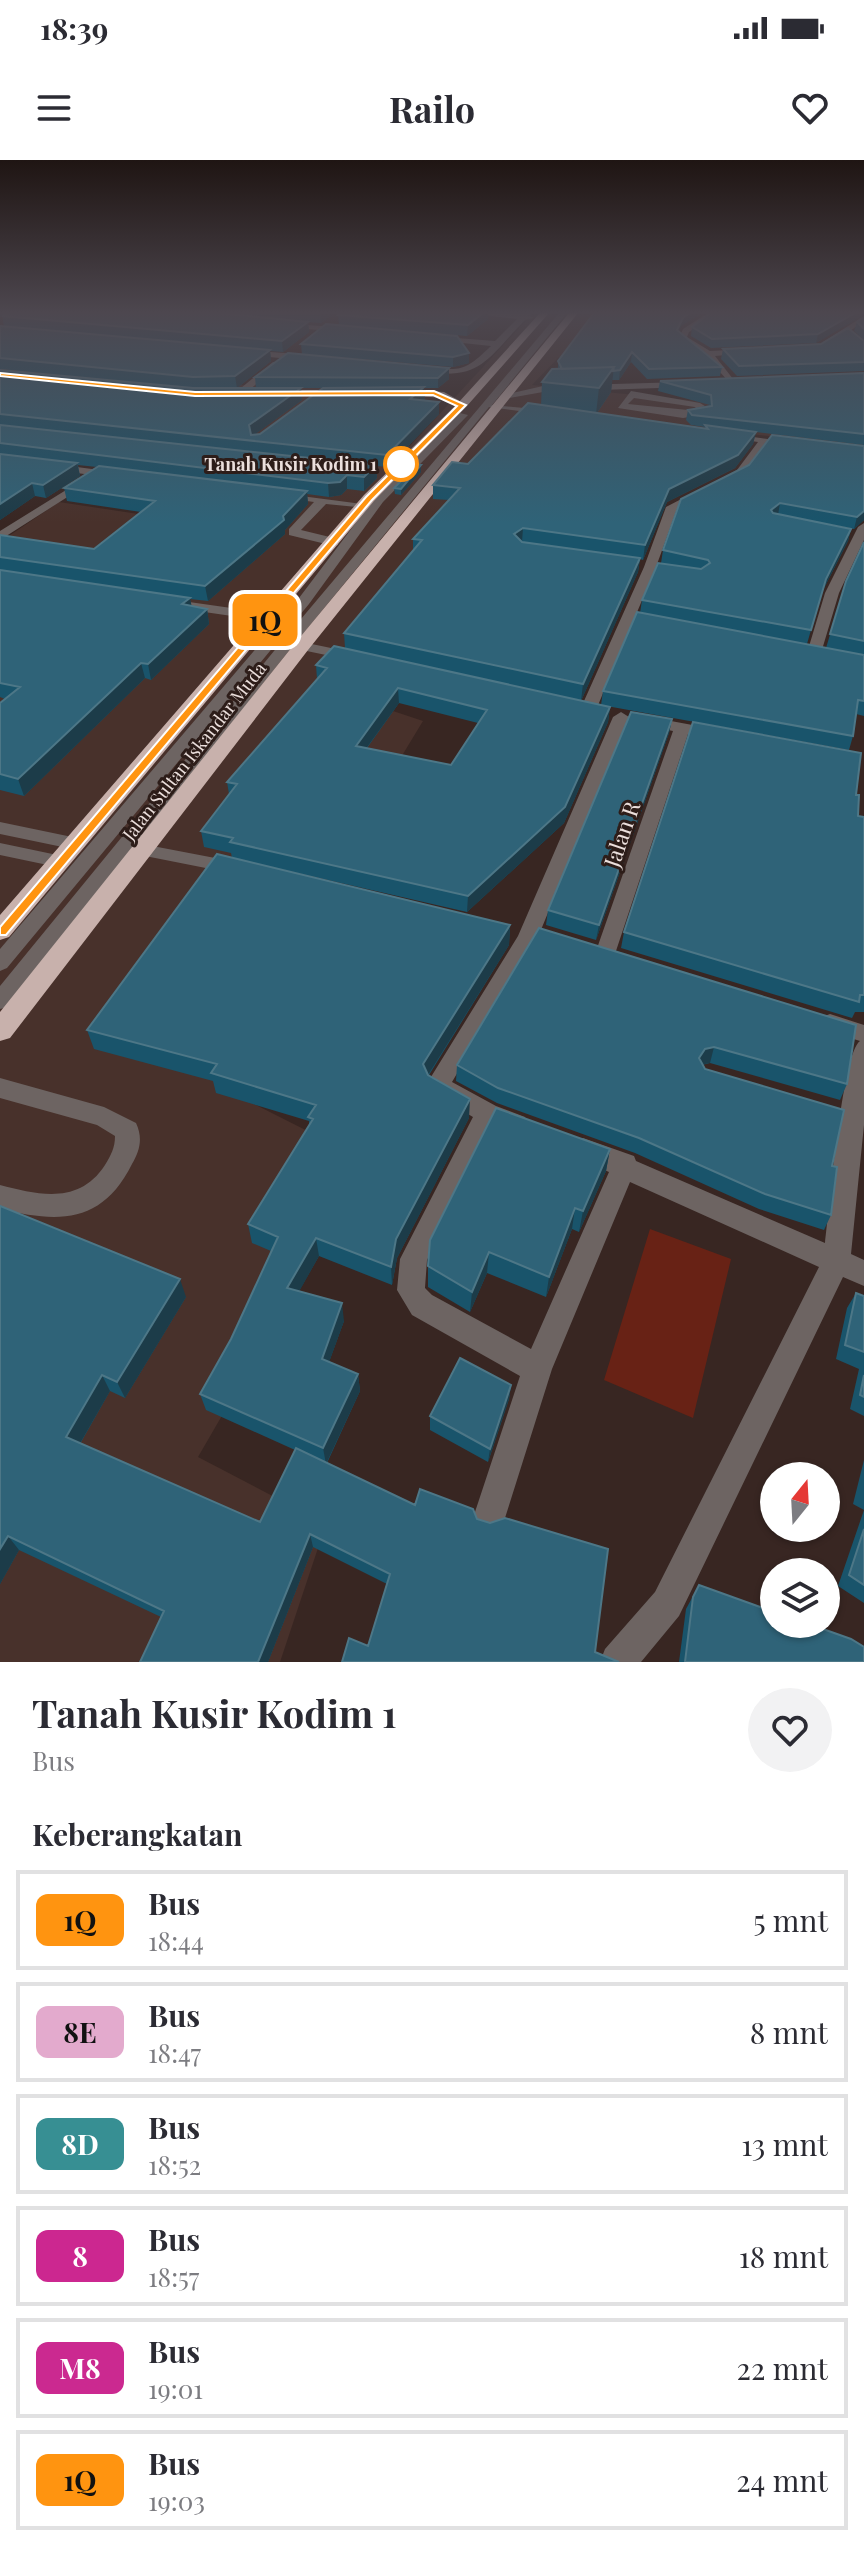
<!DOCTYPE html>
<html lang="id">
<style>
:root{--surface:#fff;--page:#f2f2f3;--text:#2b2b33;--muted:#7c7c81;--line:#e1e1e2}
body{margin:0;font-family:"Playfair Display",serif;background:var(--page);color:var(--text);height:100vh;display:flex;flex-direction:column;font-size:30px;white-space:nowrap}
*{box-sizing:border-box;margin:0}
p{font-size:26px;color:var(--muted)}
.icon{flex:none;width:44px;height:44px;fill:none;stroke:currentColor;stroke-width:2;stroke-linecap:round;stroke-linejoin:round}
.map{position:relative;height:1502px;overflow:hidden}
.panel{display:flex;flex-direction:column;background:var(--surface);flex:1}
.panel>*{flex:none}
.badge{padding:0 16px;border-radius:12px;font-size:28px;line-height:52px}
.needle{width:52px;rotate:18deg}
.buttons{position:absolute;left:760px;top:1302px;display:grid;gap:16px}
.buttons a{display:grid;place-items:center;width:80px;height:80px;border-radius:50%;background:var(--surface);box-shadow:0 2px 6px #0004;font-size:40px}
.map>.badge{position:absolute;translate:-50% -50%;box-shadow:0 0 0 4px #fff}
h2{padding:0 32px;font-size:30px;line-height:72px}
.round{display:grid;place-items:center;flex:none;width:84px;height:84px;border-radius:42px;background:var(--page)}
.summary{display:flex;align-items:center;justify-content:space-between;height:136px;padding:0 32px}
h1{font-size:38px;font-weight:700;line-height:60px}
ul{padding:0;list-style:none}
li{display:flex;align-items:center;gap:24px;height:100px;margin:0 16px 12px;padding:0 16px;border:4px solid var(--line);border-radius:0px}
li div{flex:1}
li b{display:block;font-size:30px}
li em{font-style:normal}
li .badge{min-width:88px;font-weight:700;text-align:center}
.status{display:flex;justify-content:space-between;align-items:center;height:56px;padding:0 40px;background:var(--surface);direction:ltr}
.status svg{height:22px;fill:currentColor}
header{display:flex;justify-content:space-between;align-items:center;height:104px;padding:0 32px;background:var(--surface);font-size:36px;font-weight:700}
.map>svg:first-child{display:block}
.built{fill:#48312b}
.green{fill:#682215}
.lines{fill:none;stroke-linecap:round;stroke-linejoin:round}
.minor{fill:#6d6462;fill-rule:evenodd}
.major{fill:#ae9b97;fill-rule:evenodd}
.highway{fill:#c8b1ac;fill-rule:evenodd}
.wall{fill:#19546b;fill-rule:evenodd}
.shaded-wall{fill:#1c3c49}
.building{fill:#2f6378;stroke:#4d7787;stroke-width:2;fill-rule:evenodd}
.line{fill:#ff9410;stroke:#fff;stroke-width:2}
.stop-dot{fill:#fff;stroke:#ff9410;stroke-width:4}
.labels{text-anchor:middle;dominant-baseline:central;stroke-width:6;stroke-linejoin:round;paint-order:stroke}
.far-stop-label{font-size:18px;font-weight:bold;fill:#ebdfdc;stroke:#2d1d19;text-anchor:end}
.far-street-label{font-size:18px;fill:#ebdfdc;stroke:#2d1d19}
.street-label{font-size:22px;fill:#ebdfdc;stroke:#2d1d19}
</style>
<div class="status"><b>18:39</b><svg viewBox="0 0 49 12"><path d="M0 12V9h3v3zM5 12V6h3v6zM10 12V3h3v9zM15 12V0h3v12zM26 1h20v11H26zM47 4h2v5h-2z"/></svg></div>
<header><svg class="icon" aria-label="menu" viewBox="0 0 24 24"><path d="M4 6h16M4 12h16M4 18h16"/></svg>Railo<svg class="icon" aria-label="heart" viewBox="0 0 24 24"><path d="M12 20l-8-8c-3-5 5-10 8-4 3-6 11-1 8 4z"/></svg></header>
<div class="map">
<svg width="864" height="1502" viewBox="0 0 864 1502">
<rect width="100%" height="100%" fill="#382622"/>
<path class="built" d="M533,153H645L615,196L559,197L532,225L864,257V286L664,265L415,488L381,547L423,561L323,726L228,931L369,1002L198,1297L326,1364L280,1502H0V382L59,342L185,361L0,243V207L187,225H344L311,276L410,286Z"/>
<path class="green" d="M650,1069L731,1099L693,1258L604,1220Z"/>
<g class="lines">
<path class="minor" d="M466,153H532L530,156L534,158L525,160C486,200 481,222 419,211L422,206C460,211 463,213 491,186L434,180L431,176L495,181L517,159Z
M559,153H567L492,245L546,250L549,255L489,247L284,497L8,847L0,849V826L274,491Z
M708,153H717L689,172L687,177L710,191L751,189L748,193L715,196L737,224H731L705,196L679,178L683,169Z
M864,156V161L829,186H823V182Z
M282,163L346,168L350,170L346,172L279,167Z
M243,190L311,195L315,198L311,201L240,194Z
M273,202L280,204L242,236H236V232Z
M684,222L687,227L543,232L504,239L499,236L543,226Z
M631,231L700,243L708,248V254L683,258L618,248ZM634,238L695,247L698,251L628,244Z
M460,253L468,255L383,342L309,444L7,808L0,811V789L299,438L367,348L326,344L301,370L338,379V385L334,386L289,375V369L314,342L278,337V333L370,345Z
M724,273L797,283L792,286L768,283L745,314L677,349L656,407L596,550L588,555L582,553L580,550L644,407L666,347L737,310L758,282L724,277Z
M0,297L115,312L120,315L115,318L0,303Z
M87,317L91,318V322L0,380V371Z
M864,363V380L839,433L821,493L809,496L807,493L825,433L858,367Z
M168,439L267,453L274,457L267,461L163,446L161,443Z
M302,482L360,494L362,497L355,501L297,489L295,486Z
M621,552L629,557L538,777L452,922L496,946L525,957L528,964L525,971L516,974L493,966L427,1100L425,1128L432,1135L531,1189L609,1012L574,997L571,989L574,981L583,978L634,996L636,1001L825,1083C829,1052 842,893 860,881L822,869L819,863L822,857L830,854L864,865V965L851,1094L864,1100V1126L843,1117L679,1456L641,1502H600L605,1489L655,1432L819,1107L630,1022L552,1209L505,1358L501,1370L489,1374L477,1370L473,1358L520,1216L412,1155L397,1130L400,1099L473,957L430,932L426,925L518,776L613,557Z
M644,556L714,569L722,574L714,579L688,574L615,794L612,799H598L595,794L673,571L638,564L636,561Z
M0,662L77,678L86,684L77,690L0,674Z
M0,683L62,696L71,702L62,708L0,695Z
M142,684L236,702L246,708L236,714L135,694L133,690Z
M0,918L104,947L136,963C143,978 140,990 132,1004C102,1064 59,1063 0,1049V1025C39,1035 79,1045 105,1005C111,995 115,988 115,976L97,965L0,938Z"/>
<path class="major" d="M399,229L444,232L467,245L462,248L442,238L396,234Z
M275,230H343L348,233L343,236L272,235Z"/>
<path class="highway" d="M540,153H549L466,247L374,341L9,777L0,780V755L364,335L458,243Z
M569,153H578L308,490L10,878L0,881V852L296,482Z"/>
</g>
<path class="wall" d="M0,153H334L321,163L308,162L309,172L283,192L270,191L271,201L237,228H195L0,209V166H4L2,156L0,157Z
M864,153L816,183L711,188L691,176L692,167Z
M338,155L488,159L467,176L339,165Z
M864,157V180L854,171L857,162Z
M681,166L679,171L722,207L720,216L647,219L631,202L619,220H612L611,232L597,253L704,268L705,267L691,265L686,260L688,250L710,245L658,231L660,221L864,213V285L756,272L753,284L735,308L667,342L643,400L640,399L638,412L581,541L610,547L608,562L564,663L467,752L232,698L231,693L204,687L201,671L229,634L227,622L317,519L316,505L345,488L344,473L413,390V379L449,340L433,339V325L468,304L541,245L542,222L558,209V201ZM399,543L478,563L451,605L367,588Z
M864,181V211L737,216L721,199L723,189Z
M301,184L469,193V203L453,207L302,194Z
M449,208V219L438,228H424L425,239L423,241L439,242V254L388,307L376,306L377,318L364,331L347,329L341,335L329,337L307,334L308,344L285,370V374L208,441L190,439L191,446L207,449L209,464L151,520L145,518L24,636L0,630V543L5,539L0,537V375L94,389L141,352L67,341L64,328L97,307L78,305L80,316L46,338L35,336L0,360V210L193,228H301L302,240L255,274H260L323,228H256L255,217Z
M864,286V360L854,369L819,362L851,369L848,381L822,432L807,484L640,453L642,440L661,403L663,390Z
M421,305V312L401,335L395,334L394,328Z
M864,382V556L856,554L853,576L849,590L601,545L603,531L826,488L846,421Z
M672,559L669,573L596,780L546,765L548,750Z
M856,635L858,656L864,657V852H855L852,858L621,788L624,772Z
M510,765L509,785L429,915L469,958L397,1098L392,1125L319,1096L299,1131L344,1161L329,1202L358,1214L360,1231L327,1303L415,1345L368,1486L387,1424L313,1387L268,1502H140L161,1457L19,1390L0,1424V1046L186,1137L125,1238L110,1231L80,1284L260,1362L295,1290L206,1250L200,1234L231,1179L271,1091L252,1083L248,1064L309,966V961L216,933L213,921L94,889L87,870Z
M539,768L847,924L840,940L710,903L702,905L705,909L832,1006L831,1055L824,1070L759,1049L635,993L497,943L456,921L457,905Z
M610,989L606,1011L579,1072L572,1069L546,1137L487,1113L470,1152L428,1127V1106Z
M856,1133L864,1136V1256L850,1249L859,1209L836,1199L847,1148Z
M511,1225L509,1239L488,1302L430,1270V1256Z
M864,1300V1350L853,1344Z
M864,1350V1443L838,1426Z
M699,1425L864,1502H679L686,1449Z"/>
<path class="shaded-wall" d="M320,153H334L321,163Z
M483,153H488V159L467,176L468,165Z
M690,153H703L681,166L676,179L677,170L683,158Z
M855,153H864V155L816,183L818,174Z
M308,162L309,172L283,192L282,181Z
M270,190L271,201L237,228L235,216Z
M632,192L631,202L619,220L620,210Z
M469,193V203L453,207V197Z
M614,207L611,232L596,254L599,228Z
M449,208V219L438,228V218Z
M424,227L425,239L410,251V239Z
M301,228L302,240L250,278L249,265Z
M439,242V254L388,307L387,295Z
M756,272L753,284L735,308L667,342L643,400L645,385L669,329Z
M77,303L80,316L46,338L43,325Z
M376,305L377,318L364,331V317Z
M421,305V312L401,335V329Z
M347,315V329L341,335L329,337L328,323Z
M32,323L35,336L0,360V344Z
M307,331L308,344L285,370V374L208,441L205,426L283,356Z
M780,343L778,355L768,361L771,350Z
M864,351V360L854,369L857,357Z
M523,368L522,382L514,374Z
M851,369L848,381L822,432L807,484L826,419Z
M640,398L638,412L581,541L583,524Z
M190,438L193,453L182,444Z
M207,449L209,464L151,520L148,504Z
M141,503L145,518L24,636L18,619Z
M398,528L399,543L357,601L356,586Z
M610,547L608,562L564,663L467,752L468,736Z
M672,559L669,573L596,780L599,765Z
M510,765L509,785L423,923V904Z
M714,887L710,903L700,905L699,898L705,889Z
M470,939L469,958L397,1098L392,1125L391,1107L396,1079Z
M610,989L606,1011L579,1072L583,1051Z
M575,1048L572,1069L546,1137L549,1117Z
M316,1078L319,1096L291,1146L287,1128Z
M489,1092L487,1113L470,1152L472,1132Z
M180,1119L186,1137L125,1238L117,1222Z
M342,1143L344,1161L324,1216L322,1199Z
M358,1214L360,1231L326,1304L323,1288Z
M102,1215L110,1231L75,1292L66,1277Z
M511,1225L509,1239L488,1302L490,1289Z
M310,1374L313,1387L268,1502H258Z
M8,1376L19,1390L0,1424V1389Z"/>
<path class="building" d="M9,153H218L308,162L282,181L2,156Z
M340,153H483L468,165L338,155Z
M594,153H690L683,158L677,170L722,207L649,209L632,192L620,210L613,211L614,207L562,209L558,201Z
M710,153H855L818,174L712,179L692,167Z
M864,157V169L857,162Z
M326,164L457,176L469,193L453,197L301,184Z
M0,166L270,190L235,216L193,217L0,198Z
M848,168L864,181V202L739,206L723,189L821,184Z
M288,193L449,208L438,218L255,217Z
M614,207L599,228L542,222L552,209Z
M0,210L193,228H301L249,265L251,275L260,274L323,228L424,227L410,239L439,242L387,295L0,254Z
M864,213V274L692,255L688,250L712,246L711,235L660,221Z
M528,243L708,269L705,265L756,272L738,295L669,329L645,385L523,368L514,374L522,382L640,398L583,524L344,473L422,380L413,379L460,328L433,325L452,302L468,304Z
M0,265L376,305L364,317L347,315L340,322L328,323L0,283Z
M772,275L864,286V351L857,357L780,343L771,350L773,353L851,369L826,419L811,470L642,440L658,403L701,409L710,403L708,400L663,390L681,339L749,305Z
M0,294L77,303L43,325L32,323L0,344Z
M417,305H421L401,329L394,328Z
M99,306L307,331L283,356L284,360L205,426L0,397V375L94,389L155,341L64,328Z
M864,382V481L830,474L846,421Z
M0,410L190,438L182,444L207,449L148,504L141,503L18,619L0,614V543L20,527L0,523Z
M637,452L864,495V541L858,540L853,576L603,531Z
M334,486L610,547L565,647L468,736L230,682L233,678L201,671L237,624L227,622L327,508L316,505ZM398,528L487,550L451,605L356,586Z
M631,552L672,559L599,765L548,750Z
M693,562L861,593L856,635H859L858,656L864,657V835H860L859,842L624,772Z
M217,694L510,765L423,904L428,915L470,939L396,1079L391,1107L316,1078L287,1128L342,1143L322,1199L358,1214L323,1288L200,1234L231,1179L278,1077L248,1064L313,959L308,957L316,945L211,913L217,904L87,870Z
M539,768L856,865L847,924L714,887L705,889L699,898L705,909L844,950L832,1006L837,1007L831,1055L765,1034L639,978L498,928L457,905Z
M496,948L610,989L583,1051L575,1048L549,1117L489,1092L472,1132L428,1106L430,1080Z
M0,1046L180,1119L117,1222L102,1215L66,1277L260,1362L296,1288L415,1345L420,1329L473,1349L477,1359L490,1363L505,1358L608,1389L595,1492L619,1502H342L349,1478L368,1486L390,1414L310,1374L258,1502H140L164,1451L8,1376L0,1389Z
M856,1133L864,1136V1192L845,1185Z
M460,1198L511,1225L490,1289L430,1256Z
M864,1215V1237L860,1235Z
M864,1369V1425L849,1415Z
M699,1425L774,1452V1464H809L851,1479L864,1487V1502H685L693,1437Z"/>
<linearGradient id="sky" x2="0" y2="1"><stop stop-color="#1f1513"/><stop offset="0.42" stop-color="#4d474f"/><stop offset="1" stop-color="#4d474f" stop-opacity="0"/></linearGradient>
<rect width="864" height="363" fill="url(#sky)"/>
<path class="line" d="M0,213L195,232L434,231L466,245L372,340L6,775H0V767L366,337L457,246L433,235L195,236L0,216Z"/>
<circle class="stop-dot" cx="401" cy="304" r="16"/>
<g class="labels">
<g class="far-stop-label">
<text x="377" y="304">Tanah Kusir Kodim 1</text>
</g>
<g class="far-street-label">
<text transform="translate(194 591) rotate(-52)">Jalan Sultan Iskandar Muda</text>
</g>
<g class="street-label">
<text transform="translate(621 674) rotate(-71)">Jalan R</text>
</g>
</g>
</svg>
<div class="buttons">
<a><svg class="needle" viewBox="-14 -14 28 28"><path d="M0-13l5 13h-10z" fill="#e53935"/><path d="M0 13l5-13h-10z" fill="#7c7c81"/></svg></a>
<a><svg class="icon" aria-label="layers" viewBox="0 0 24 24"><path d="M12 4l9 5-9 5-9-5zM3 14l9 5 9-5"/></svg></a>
</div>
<b class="badge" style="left:265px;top:460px;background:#ff9410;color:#111">1Q</b>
</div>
<section class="panel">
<div class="summary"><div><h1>Tanah Kusir Kodim 1</h1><p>Bus</p></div><a class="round"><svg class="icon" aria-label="heart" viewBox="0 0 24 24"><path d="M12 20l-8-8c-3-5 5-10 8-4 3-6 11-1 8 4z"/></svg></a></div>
<h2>Keberangkatan</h2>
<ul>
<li><span class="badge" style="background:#ff9410;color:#111">1Q</span><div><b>Bus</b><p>18:44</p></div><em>5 mnt</em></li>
<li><span class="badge" style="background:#e3aacd;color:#111">8E</span><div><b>Bus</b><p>18:47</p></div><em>8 mnt</em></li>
<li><span class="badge" style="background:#378f93;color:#fff">8D</span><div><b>Bus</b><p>18:52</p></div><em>13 mnt</em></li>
<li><span class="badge" style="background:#cc2790;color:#fff">8</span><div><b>Bus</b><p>18:57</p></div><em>18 mnt</em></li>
<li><span class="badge" style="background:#cb2990;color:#fff">M8</span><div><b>Bus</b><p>19:01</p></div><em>22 mnt</em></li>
<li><span class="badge" style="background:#ff9410;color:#111">1Q</span><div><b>Bus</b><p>19:03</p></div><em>24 mnt</em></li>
</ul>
</section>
